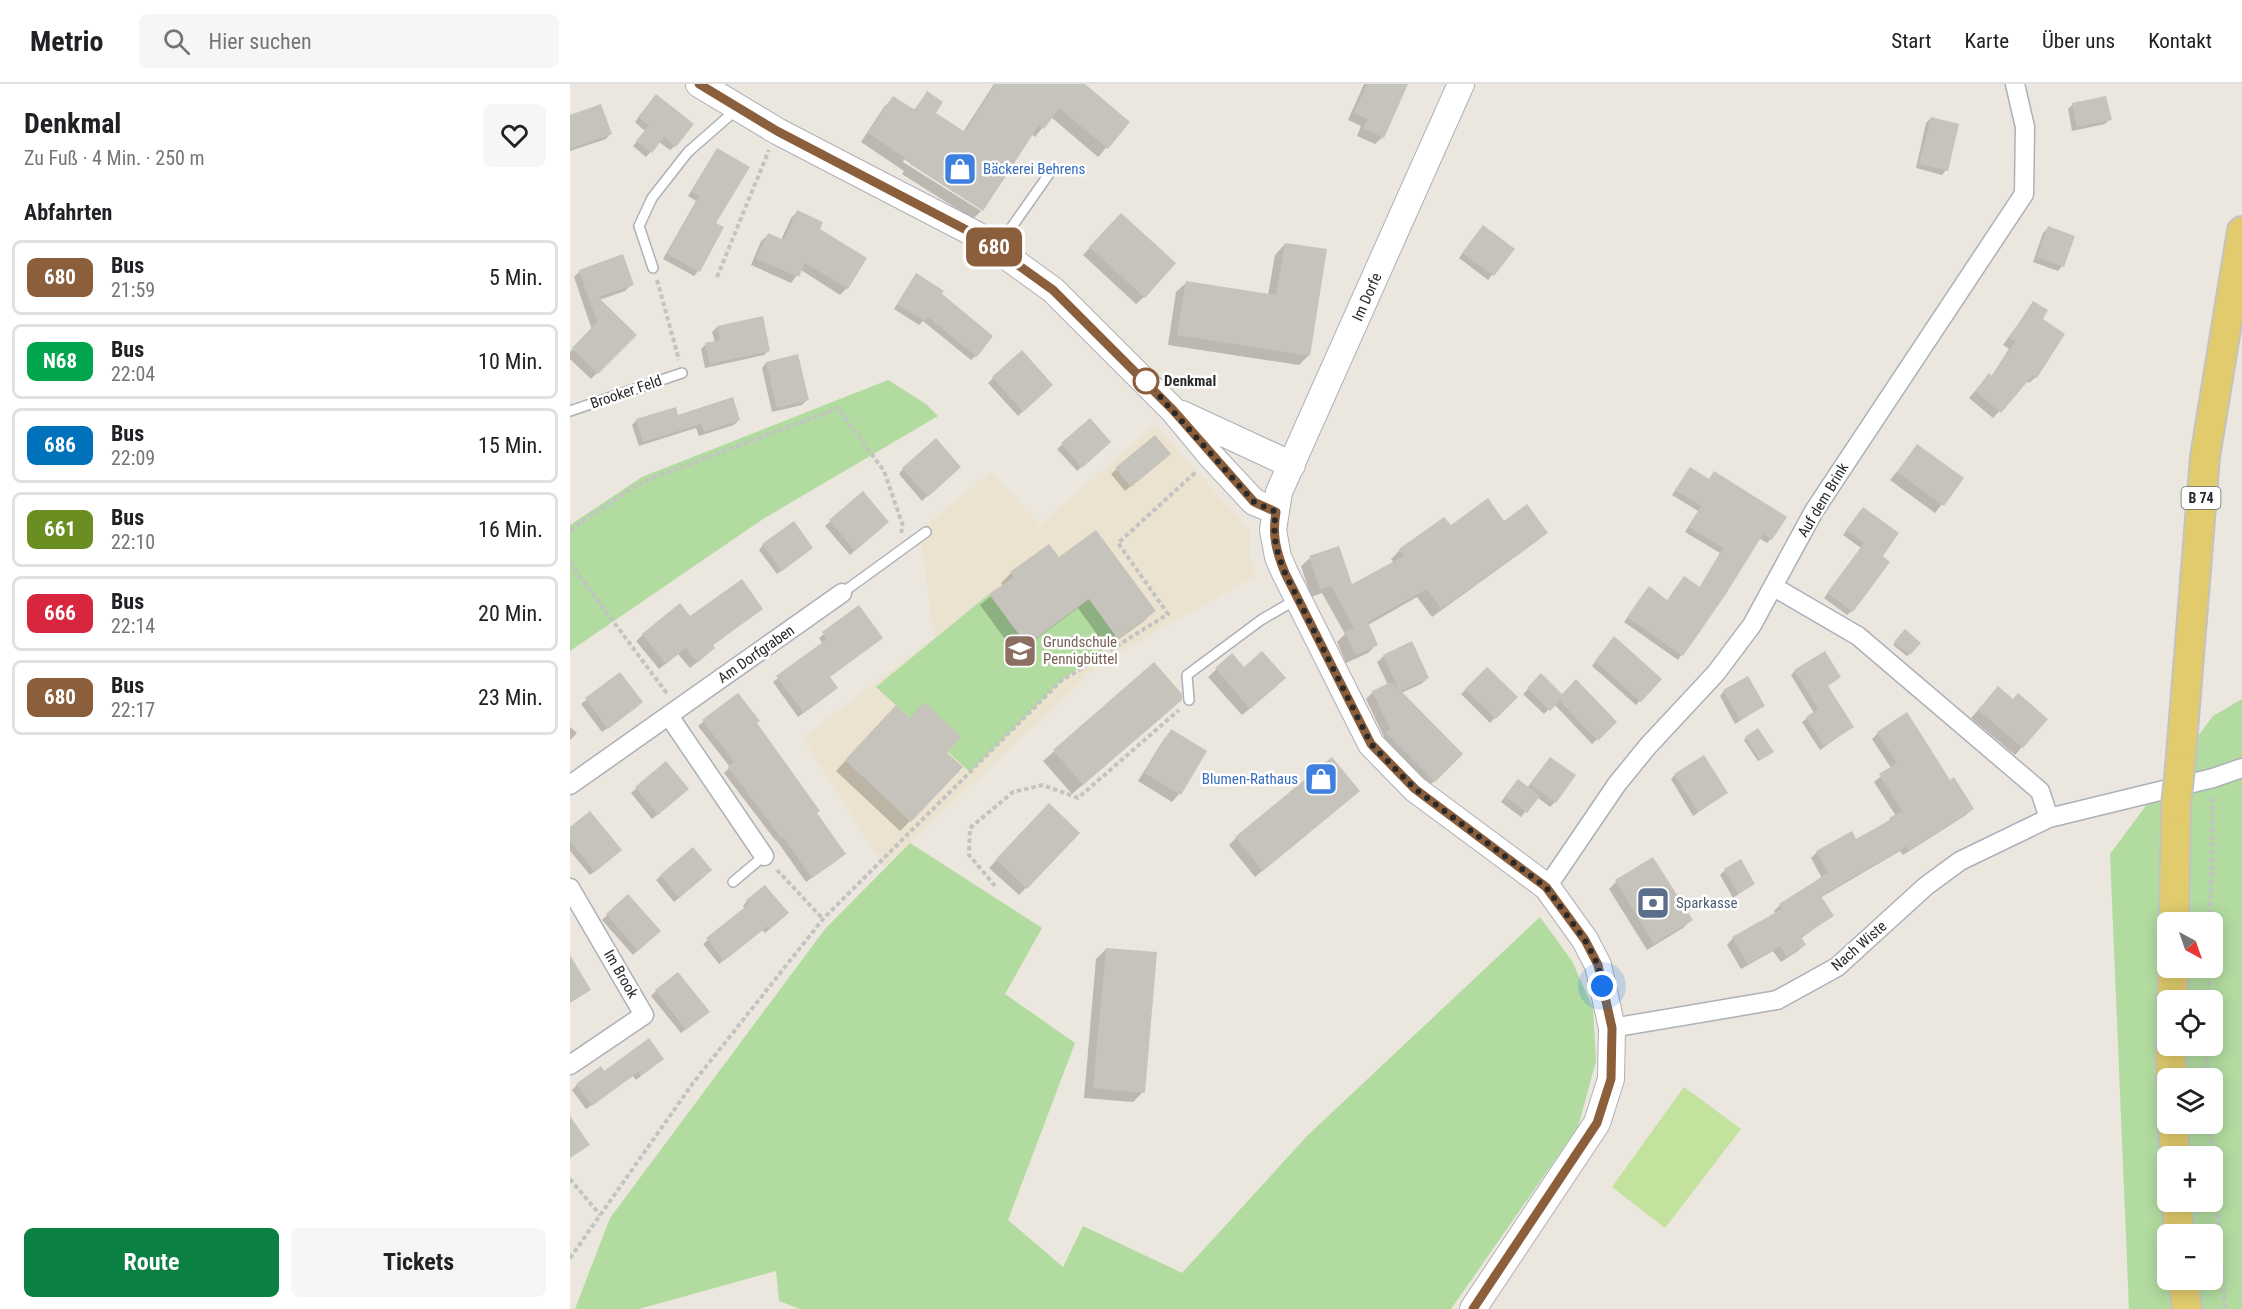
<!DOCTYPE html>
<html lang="de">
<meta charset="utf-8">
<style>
:root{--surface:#fff;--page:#f6f6f6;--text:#202124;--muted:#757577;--line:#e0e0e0;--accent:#0b8043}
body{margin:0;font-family:"Roboto Condensed",sans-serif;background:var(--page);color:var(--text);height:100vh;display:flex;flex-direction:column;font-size:22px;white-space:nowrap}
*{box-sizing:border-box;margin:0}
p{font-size:20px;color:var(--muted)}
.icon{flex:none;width:33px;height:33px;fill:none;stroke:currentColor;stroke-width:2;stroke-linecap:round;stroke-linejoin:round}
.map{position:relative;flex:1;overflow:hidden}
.details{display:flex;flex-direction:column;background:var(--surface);width:570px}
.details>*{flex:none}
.badge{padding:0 12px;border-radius:9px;font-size:21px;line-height:39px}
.needle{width:39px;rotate:140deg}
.controls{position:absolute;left:1587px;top:828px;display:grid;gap:12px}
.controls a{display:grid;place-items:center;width:66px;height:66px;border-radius:9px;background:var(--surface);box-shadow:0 3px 15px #0003;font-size:30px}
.you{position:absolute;width:30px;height:30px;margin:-15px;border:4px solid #fff;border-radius:50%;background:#1a73e8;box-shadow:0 0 0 9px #1a73e833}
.map>.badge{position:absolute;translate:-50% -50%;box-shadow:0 0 0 3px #fff}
h2{padding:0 24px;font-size:22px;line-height:54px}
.round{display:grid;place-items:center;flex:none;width:63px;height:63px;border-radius:9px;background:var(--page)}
.head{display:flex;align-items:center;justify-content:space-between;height:102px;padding:0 24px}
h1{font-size:28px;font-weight:700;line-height:45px}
.action{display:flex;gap:12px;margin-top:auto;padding:12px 24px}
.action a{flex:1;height:69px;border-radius:9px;background:var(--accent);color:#fff;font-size:24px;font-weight:700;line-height:69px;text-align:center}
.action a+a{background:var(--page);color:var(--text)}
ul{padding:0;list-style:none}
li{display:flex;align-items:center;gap:18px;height:75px;margin:0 12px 9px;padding:0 12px;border:3px solid var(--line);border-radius:9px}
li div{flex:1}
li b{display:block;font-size:22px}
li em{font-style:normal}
li .badge{min-width:66px;font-weight:700;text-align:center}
header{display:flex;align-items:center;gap:36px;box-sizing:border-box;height:84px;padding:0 30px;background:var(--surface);border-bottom:2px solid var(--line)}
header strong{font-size:28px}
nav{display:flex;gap:33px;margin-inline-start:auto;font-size:21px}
.search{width:420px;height:54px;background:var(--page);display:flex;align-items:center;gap:15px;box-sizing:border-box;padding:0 21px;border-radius:9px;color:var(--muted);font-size:22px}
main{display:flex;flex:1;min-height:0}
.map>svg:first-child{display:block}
.education{fill:#ebe3cf}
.green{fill:#b2dba0;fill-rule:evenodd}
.pitch{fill:#c2e29d}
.shadow{fill:#0003}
.building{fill:#c6c3bd}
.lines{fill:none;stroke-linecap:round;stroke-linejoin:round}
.lane-casing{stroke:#aeb0b9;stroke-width:12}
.street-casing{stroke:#aeb0b9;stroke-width:21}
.secondary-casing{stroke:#aeb0b9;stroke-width:28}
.primary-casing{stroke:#c3c3c3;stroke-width:32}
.path{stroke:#c3c3c3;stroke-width:4;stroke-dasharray:4.5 3;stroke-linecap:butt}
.lane{stroke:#fff;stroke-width:9}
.street{stroke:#fff;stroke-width:18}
.secondary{stroke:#fff;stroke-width:26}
.primary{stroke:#e1cb6c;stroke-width:28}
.primary-bridge-casing{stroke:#c3c3c3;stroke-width:32;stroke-linecap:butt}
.primary-bridge{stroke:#e1cb6c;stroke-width:28}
.line-casing{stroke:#fff;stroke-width:14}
.line{stroke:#8b5e3c;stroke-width:9}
.walk{stroke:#2a2a2a;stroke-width:6;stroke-dasharray:0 10.8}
.stop-dot{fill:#fff;stroke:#8b5e3c;stroke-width:3}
.labels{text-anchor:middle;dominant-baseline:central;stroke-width:5;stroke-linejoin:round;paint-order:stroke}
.shield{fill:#fff;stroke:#6a6a6a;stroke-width:1.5}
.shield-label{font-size:14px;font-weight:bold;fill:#2a2a2a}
.shop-label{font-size:15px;fill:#366cbe;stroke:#fff;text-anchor:start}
.street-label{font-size:15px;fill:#2a2a2a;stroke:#fff}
.stop-label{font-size:15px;font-weight:bold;fill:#2a2a2a;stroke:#fff;text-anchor:start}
.education-label{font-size:15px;fill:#785e54;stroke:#fff;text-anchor:start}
.service-label{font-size:15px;fill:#4e5e75;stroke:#fff;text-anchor:start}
</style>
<header>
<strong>Metrio</strong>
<div class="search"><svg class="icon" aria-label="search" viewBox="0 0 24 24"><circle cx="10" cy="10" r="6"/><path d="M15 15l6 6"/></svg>Hier suchen</div>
<nav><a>Start</a><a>Karte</a><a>Über uns</a><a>Kontakt</a></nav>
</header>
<main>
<section class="details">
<div class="head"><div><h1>Denkmal</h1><p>Zu Fuß · 4 Min. · 250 m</p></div><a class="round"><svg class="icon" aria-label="heart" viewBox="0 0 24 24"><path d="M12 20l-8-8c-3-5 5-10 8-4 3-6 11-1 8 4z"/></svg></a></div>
<h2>Abfahrten</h2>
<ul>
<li><span class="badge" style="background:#8b5e3c;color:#fff">680</span><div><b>Bus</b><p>21:59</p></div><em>5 Min.</em></li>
<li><span class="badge" style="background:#01a54e;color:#fff">N68</span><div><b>Bus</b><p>22:04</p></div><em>10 Min.</em></li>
<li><span class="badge" style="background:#0072bc;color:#fff">686</span><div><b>Bus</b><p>22:09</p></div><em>15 Min.</em></li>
<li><span class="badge" style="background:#6b8e23;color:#fff">661</span><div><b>Bus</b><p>22:10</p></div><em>16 Min.</em></li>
<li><span class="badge" style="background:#d7263d;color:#fff">666</span><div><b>Bus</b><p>22:14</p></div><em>20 Min.</em></li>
<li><span class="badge" style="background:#8b5e3c;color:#fff">680</span><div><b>Bus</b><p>22:17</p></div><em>23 Min.</em></li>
</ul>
<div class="action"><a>Route</a><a>Tickets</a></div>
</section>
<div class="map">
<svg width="1672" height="1225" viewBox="0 0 1672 1225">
<rect width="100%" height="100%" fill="#ebe6de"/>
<path class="education" d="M585,341L680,447L679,472L686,491L530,580L314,783L233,654L364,554L350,446L421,388L470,441Z"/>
<path class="green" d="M318,296L356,320L368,332L193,435L0,567V441L72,393Z
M419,510L457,561L519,515L548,555L491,597L400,688L306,603Z
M1672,615V1225H1559L1540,770L1643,632ZM1598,838H1642V884H1598ZM1598,916H1642V962H1598ZM1598,994H1642V1040H1598ZM1598,1072H1642V1118H1598ZM1598,1150H1642V1196H1598Z
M340,759L472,844L435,910L505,959L438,1136L493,1183L513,1142L612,1189L738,1051L970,833L1002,877L1023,924L1026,977L1008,1043L881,1225H230L209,1217L206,1187L69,1225H5L40,1134L255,845Z"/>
<path class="pitch" d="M1114,1003L1171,1045L1095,1144L1042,1103Z"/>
<path class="shadow" d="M424,0H512L558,39L528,73L481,33L465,53L461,50L412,125L334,75L333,78L411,127L403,135L332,90L334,87L291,58L314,23L323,14L343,27L357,9L364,30L393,48Z
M794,0H836L813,53L805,60L787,52L791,42L778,36Z
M82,16L105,62L100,66L89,58L76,73L63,62L75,47L65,38Z
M1503,20L1540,35L1535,40L1502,47L1498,25Z
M0,33L40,50L36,55L0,67Z
M1361,34L1376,86L1372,91L1346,84L1356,39Z
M147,66L144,140L128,187L124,192L93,175L126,117L118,112Z
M227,128L248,146L277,204L270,211L231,186L221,199L181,181L191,157L198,151L211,156L221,134Z
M544,138L574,213L566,220L513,171Z
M1478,144L1492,182L1488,187L1463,178L1473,149Z
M909,148L943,165L918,196L889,174Z
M715,160L739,271L729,281L598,261L606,208L617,198L698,211L705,171Z
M10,187L62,200L55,207L29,216L65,251L21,295L0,275V268L22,246L4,193Z
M346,191L370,211L406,272L401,276L353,237L349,241L324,225Z
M1463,219L1471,236L1466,293L1459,299L1456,297L1423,334L1399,314L1413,298L1421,293L1439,265L1433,261Z
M147,243L199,266L194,271L135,284L131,265L136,260L145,258L142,248Z
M452,268L481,301L448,332L418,299Z
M196,279L237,316L232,321L202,328L192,284Z
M107,333L169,336L164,341L129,352L126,344L69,362L62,341L67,336Z
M520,336L534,363L507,387L487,365Z
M585,353L594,374L555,407L541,390Z
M1348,362L1392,395L1365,429L1320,396Z
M333,385L384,388L352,417L329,390Z
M1120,385L1201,455L1197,459L1189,454L1108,576L1054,538L1074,509L1097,517L1129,504L1150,469L1115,448L1128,427L1102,411Z
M293,409L312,442L280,471L255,442Z
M1289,429L1311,472L1282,527L1277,531L1254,514L1291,464L1273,451Z
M934,439L976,449L967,457L862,533L847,513L798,541L807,560L798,569L776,579L767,558L775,550L752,509L741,513L731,482L740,474L781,503L824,479L821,475L830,466L880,443Z
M193,461L237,468L207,490L189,466Z
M489,475L584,527L574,537L537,564L508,524L446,570L410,521L433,502L431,499L441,489Z
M288,523L258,594L261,608L228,633L203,598L253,560L249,554Z
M191,525L142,562L137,570L120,584L108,570L89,585L66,557L73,551L120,534Z
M1335,547L1349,559L1337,572L1323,561Z
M1040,558L1090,595L1066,621L1022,582Z
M662,571L674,585L707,602L672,631L638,593Z
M814,572L858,594L851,600L831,609L891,670L858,703L811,656L814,653L796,615L803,608L818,601L807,578Z
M584,580L600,626L502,710L473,677Z
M917,585L945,613L920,639L891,610Z
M1225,587L1269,593L1257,602L1282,643L1250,666L1232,638L1244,629L1221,591Z
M50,590L67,623L32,648L11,620Z
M972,591L992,611L1045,638L1022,660L984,620L974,630L953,610Z
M1154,607L1193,622L1165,640L1150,612Z
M168,611L245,729L269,775L236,798L207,757H206L154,689L160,683L128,642Z
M1421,612L1452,663L1445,671L1401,634Z
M316,633L339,636L375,669L340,737L330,747L266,687Z
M0,643L7,649L0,656Z
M601,647L635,668L609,710L602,718L568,697L594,655Z
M1308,649L1379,698L1402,725L1396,731L1333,771L1330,767L1250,814L1262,832L1230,855L1234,861L1228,867L1211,878L1203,867L1171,885L1157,861L1163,854L1206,830L1204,827L1210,821L1252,794L1241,774L1247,768L1286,757L1326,732L1304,698L1321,684L1302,655Z
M1176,654L1200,670L1188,677L1174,656Z
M980,675L985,718L980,723L967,713L951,733L931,718L943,702L957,704Z
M96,679L112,710L82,735L61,709Z
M1105,691L1156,709L1123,732L1101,695Z
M781,714L685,793L659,761L666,754Z
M479,721L508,749L449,811L419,784Z
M0,745L45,771L20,791L0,767Z
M123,765L136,791L104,818L86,796Z
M1155,786L1183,800L1163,814L1150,791Z
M1046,798L1121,836L1113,844L1077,866L1039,805Z
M58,812L84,852L63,871L32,836Z
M177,817L212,834L195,849L192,846L149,880L133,860L175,825L173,822Z
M536,865L573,1008L563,1018L514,1014L526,875Z
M86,907L133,932L111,949L81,912Z
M92,975L66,996L63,992L16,1025L2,1006L7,1001Z"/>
<path class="building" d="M425,0H515L560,38L538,65L489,24L474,45L469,41L413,127L340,80L341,78L298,49L323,12L345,26L357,7L373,18L366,29L395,48Z
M797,0H838L814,54L793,44L798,35L784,29Z
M86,10L124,40L106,63L94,53L82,69L66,57L79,41L68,33Z
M1536,12L1542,36L1507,43L1502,19Z
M31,20L42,50L0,65V31Z
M1361,33L1389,40L1378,87L1349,80Z
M147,64L180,83L146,139L154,143L130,188L97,170L129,112L121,107Z
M227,126L253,138L250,145L297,174L278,205L235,179L229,193L186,175L198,149L214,156Z
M551,129L606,179L575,214L519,163Z
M913,141L945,165L924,192L892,169Z
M1478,142L1505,152L1494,183L1467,173Z
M715,159L757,165L740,272L607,251L616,197L706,211Z
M53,170L64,201L28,213L67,251L28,290L2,264L27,238L9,186Z
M346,189L374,207L372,210L423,252L407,273L358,233L355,237L327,220Z
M1463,217L1478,226L1473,235L1495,250L1467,294L1463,291L1431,329L1405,307L1419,289L1422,292L1445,258L1439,254Z
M193,232L200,267L140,280L135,259L150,256L147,242Z
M452,266L483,301L453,328L422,293Z
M228,270L239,316L207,324L196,278Z
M163,313L170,336L134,348L131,340L73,358L66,335L106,323L108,331Z
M520,334L541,358L512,384L491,359Z
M585,351L601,370L561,403L545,384Z
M366,354L391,383L358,413L332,384Z
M1347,360L1394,394L1374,422L1327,388Z
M1120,383L1139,395L1144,387L1217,433L1202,456L1193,450L1156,510L1113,572L1057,533L1079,502L1097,516L1114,492L1130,503L1153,464L1119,443L1131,422L1105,406Z
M293,407L319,438L285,467L259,436Z
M918,414L934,437L957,420L978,449L871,525L857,505L798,538L808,561L785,571L775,548L784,544L761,502L750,505L739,472L769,462L782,500L834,472L829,465L874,433L881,441Z
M1293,423L1329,449L1313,472L1320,478L1283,528L1257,509L1294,459L1276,446Z
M224,437L243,464L212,487L192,460Z
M526,446L586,527L548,555L519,515L457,561L419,510L444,493L440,488L479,460L489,473Z
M172,495L193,525L143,561L145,564L127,579L116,564L96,580L72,550L110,519L120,532Z
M289,521L313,554L260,593L268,604L234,629L206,592L257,555L252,548Z
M1335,545L1351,559L1340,571L1324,558Z
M1044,552L1092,595L1071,618L1025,577Z
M842,557L859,594L831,607L893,670L865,698L816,649L820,645L802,607L821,598L829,606L813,571Z
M692,567L716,594L680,625L645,584L662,569L674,583Z
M1255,567L1271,593L1258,602L1284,643L1254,662L1236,633L1248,625L1224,586Z
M584,578L612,610V616L513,701L483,666Z
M917,583L948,613L926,635L895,605Z
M50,588L73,618L38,645L15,614Z
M971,589L992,610L1006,595L1047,638L1028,657L990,617L980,627L957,604Z
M1178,592L1195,622L1170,636L1153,606Z
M1428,602L1443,615L1448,609L1478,635L1453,664L1408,626Z
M168,609L190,637L187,639L250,727L247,729L276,770L242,794L213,753L211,754L158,683L164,678L132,636Z
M354,618L392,653L377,669L393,683L341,738L275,676L326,621L340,634Z
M1337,628L1380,696L1384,693L1404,725L1339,766L1337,762L1251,812L1264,832L1231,853L1236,861L1217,873L1210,862L1178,880L1162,853L1212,825L1209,820L1258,789L1246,767L1282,747L1286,755L1320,736L1319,734L1332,727L1309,690L1327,679L1307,648Z
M1188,644L1204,668L1190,676L1175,653Z
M601,645L637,667L611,711L574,689Z
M1134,671L1158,709L1128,728L1104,690Z
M762,673L790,707L693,787L665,753Z
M980,673L1006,691L986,719L960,700Z
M96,677L119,705L88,731L65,703Z
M948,695L970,712L957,729L935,712Z
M479,719L510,749L457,805L426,775Z
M20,727L52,766L25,788L0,757V743Z
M123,763L142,786L109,814L90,791Z
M1083,773L1123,836L1084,860L1045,796Z
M1171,775L1185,800L1168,810L1154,785Z
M195,801L219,829L200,845L198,842L154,877L136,854L179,820L176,816Z
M58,810L91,847L68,867L36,830Z
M536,864L587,868L575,1009L523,1004Z
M0,871L21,906L0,919Z
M108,888L140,928L116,946L85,906Z
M79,954L94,975L71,992L68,988L22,1022L6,1000L31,982L34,987Z
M0,1032L20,1061L0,1074Z"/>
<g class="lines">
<defs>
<path id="lane" d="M427,164L479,90
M83,184L69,142L82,114L118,68L166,26
M0,327L112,289
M272,509L356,448
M619,616L617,591L691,536L727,515
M163,798L194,772"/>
<path id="street" d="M1204,503L1288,552L1470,707L1479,734
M99,632L194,772
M0,701L272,509
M977,803L1047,700L1078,662L1146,589L1182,541L1244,427L1454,110L1455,43L1445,0
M0,804L74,931L0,981
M1042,944L1207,916L1267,883L1356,802L1390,777L1479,734L1643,694L1672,684"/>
<path id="secondary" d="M129,0L207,47L407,151L483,206L603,326L642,373L684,418L706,427
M891,0L709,408L703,446L708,473L715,489L801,660L845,705L977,803L1015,856L1028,881L1042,944L1041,995L1027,1039L903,1225
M612,330L722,381"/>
<path id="primary" d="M1610,684L1635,373L1672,147
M1604,838L1606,721
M1602,916L1603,884
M1601,994V962
M1603,1040L1605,1072
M1607,1118L1609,1150
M1613,1196L1617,1225"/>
</defs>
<use href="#lane" class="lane-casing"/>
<use href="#street" class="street-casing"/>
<use href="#secondary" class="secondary-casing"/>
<use href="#primary" class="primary-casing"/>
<path class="path" d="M147,193L199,66
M87,196L109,276
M0,446L62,404L80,395L268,324L314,387L333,442L331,449
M0,479L98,611
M207,786L253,835
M425,802L399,771L400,744L443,708L473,701L508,714L609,626
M1640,838L1643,713
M1638,916L1639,884
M1637,994V962
M1640,1040L1655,1225
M0,1095L30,1131
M0,1174L123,999L253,835L491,597L598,530L548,459L627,387"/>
<use href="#lane" class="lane"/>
<use href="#street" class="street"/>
<use href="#secondary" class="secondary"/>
<use href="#primary" class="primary"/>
<defs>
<path id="primary-bridge" d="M1606,721L1610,684"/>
</defs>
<use href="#primary-bridge" class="primary-bridge-casing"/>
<use href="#primary-bridge" class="primary-bridge"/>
</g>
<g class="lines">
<defs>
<path id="line" d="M129,0L207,47L406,151L483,206L603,326L684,418L706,428C702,451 706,467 715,489L801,660L845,705L976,803L1015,856L1028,881L1042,944L1041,995L1027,1039L903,1225"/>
</defs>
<use href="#line" class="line-casing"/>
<use href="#line" class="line"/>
<path class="walk" d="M576,297L684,418L706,428C702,451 706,467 715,489L801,660L845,705L976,803L1015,856L1028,881L1032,902"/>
</g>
<defs>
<symbol id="shop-square" viewBox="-11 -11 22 22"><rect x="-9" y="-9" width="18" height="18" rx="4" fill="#3f7fe0" stroke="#fff"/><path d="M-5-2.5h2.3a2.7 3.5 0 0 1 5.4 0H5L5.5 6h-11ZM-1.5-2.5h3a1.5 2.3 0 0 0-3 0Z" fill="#fff"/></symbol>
<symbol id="school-square" viewBox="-11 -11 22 22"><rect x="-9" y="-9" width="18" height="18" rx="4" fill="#8d6e63" stroke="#fff"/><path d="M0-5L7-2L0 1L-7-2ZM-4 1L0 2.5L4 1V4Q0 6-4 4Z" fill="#fff"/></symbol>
<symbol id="bank-square" viewBox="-11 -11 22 22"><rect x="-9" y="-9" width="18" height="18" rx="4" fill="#5c6f8a" stroke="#fff"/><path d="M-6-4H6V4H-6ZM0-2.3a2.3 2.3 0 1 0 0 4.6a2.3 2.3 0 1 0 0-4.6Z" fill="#fff"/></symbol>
</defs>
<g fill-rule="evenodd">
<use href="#shop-square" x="371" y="66" width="38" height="38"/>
<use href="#school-square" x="431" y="548" width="38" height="38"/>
<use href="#shop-square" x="732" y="676" width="38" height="38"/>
<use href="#bank-square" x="1064" y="800" width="38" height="38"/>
</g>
<circle class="stop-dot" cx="576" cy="297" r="12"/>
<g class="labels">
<rect class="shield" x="1611.5" y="403" width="39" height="22" rx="4.5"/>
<g class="shield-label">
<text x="1631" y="414">B 74</text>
</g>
<g class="shop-label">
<text x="413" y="85">Bäckerei Behrens</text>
<text x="728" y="695" text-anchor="end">Blumen-Rathaus</text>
</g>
<g class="street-label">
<text transform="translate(797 213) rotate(-66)">Im Dorfe</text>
<text transform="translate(56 308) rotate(-19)">Brooker Feld</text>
<text transform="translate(1253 416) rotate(-59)">Auf dem Brink</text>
<text transform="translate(186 570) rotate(-35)">Am Dorfgraben</text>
<text transform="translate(1289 862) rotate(-41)">Nach Wiste</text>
<text transform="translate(51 890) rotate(60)">Im Brook</text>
</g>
<g class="stop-label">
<text x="594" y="297">Denkmal</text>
</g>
<g class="education-label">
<text x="473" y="558">Grundschule<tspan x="473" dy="17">Pennigbüttel</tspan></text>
</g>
<g class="service-label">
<text x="1106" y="819">Sparkasse</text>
</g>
</g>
</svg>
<div class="controls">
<a><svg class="needle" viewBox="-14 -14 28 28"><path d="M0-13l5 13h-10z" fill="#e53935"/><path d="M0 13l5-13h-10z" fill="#757577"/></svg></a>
<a><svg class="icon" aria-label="locate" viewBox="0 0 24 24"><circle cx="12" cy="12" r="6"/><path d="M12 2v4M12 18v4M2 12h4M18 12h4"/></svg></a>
<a><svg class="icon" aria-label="layers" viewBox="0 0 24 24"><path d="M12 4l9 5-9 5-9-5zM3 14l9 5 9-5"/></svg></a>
<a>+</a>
<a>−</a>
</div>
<div class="you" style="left:1032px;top:902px"></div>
<b class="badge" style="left:424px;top:163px;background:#8b5e3c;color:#fff">680</b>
</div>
</main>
